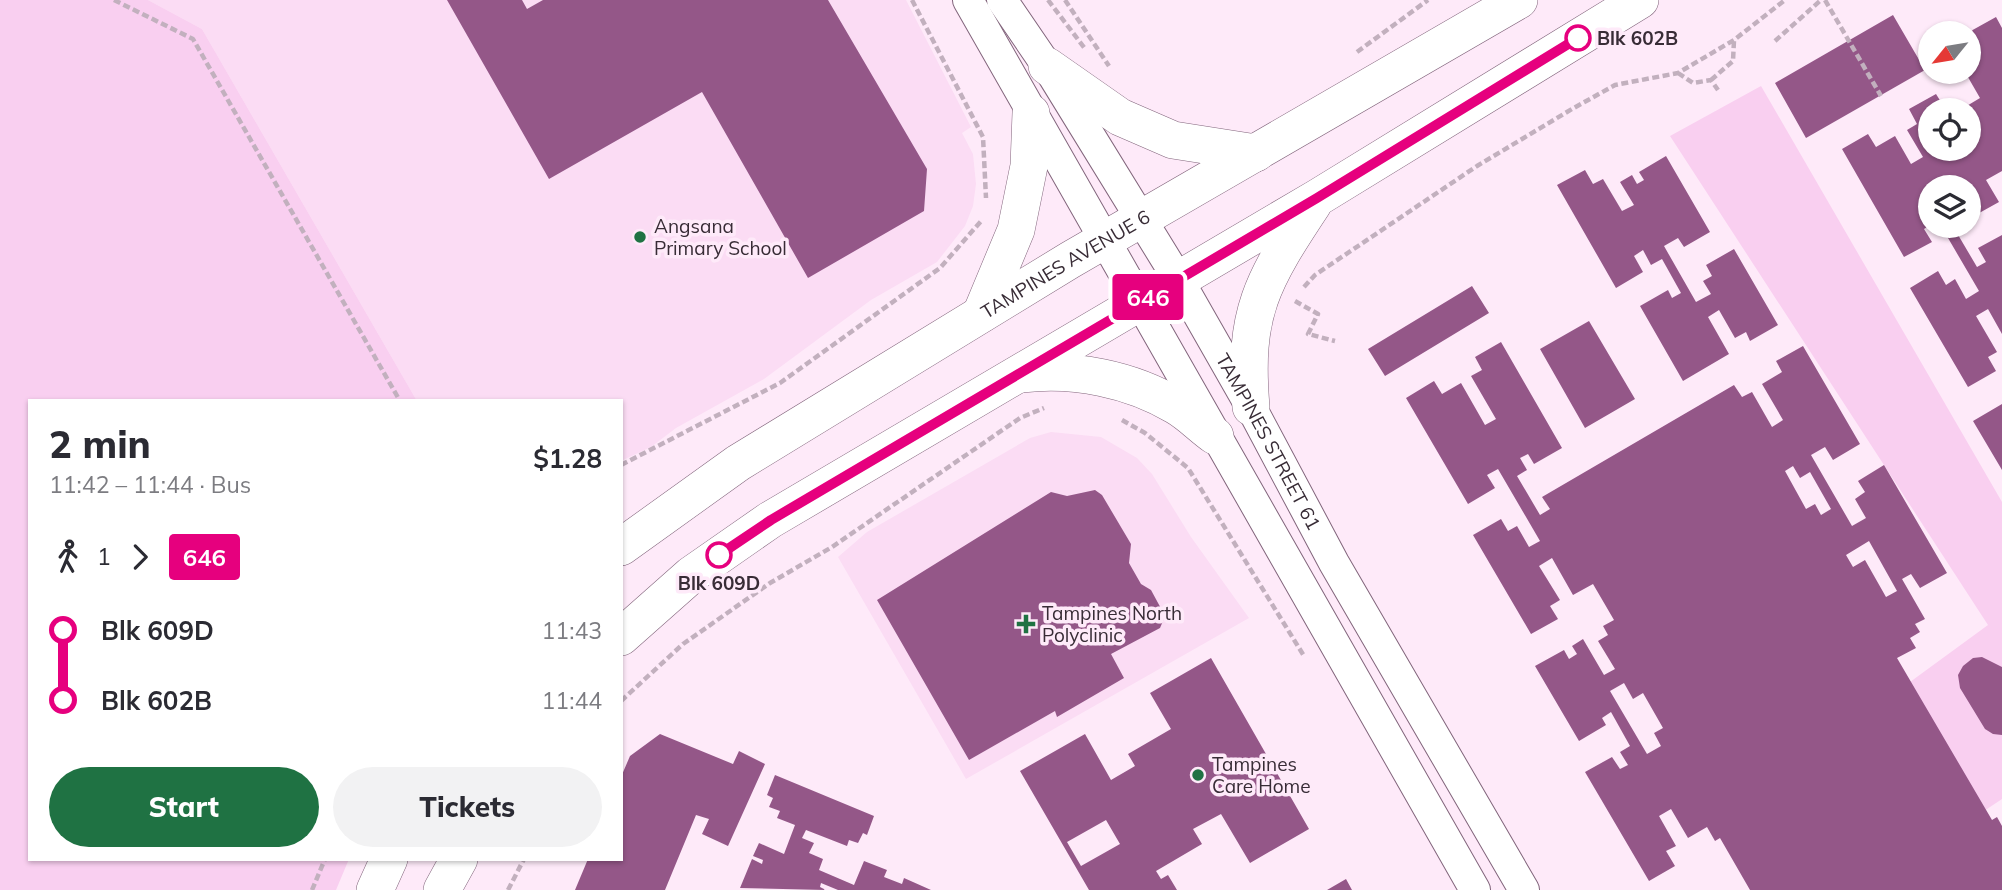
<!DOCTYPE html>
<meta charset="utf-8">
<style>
:root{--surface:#fff;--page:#f2f2f3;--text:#2b2b33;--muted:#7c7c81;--accent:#1f7243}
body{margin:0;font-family:Mulish,sans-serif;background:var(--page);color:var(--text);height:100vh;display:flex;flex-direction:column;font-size:26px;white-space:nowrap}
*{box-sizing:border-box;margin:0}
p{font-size:23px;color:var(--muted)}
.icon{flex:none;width:38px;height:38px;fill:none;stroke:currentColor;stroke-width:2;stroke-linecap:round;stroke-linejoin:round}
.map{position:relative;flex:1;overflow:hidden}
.details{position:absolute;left:28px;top:399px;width:595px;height:462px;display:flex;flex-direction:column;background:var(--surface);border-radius:0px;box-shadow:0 2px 5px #0004}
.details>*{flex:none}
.badge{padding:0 14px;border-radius:5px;font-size:24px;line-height:46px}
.needle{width:46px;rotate:240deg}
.buttons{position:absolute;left:1918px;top:21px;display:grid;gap:14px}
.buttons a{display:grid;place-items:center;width:63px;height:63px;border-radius:50%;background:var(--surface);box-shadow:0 2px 5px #0004;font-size:35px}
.map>.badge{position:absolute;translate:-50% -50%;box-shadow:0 0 0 4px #fff}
.legs{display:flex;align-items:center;gap:10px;height:77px;padding:0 21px;font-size:23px}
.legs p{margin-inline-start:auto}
.overview{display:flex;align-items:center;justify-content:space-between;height:119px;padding:0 21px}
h1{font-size:38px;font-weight:800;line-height:52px}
.primary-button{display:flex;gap:14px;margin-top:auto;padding:14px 21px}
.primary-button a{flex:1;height:80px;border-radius:42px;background:var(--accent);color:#fff;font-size:28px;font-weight:800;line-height:80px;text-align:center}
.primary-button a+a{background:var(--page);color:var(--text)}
ul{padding:0 21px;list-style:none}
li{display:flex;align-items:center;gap:24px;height:70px;font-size:26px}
li i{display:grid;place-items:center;width:10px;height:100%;margin:0 9px;background:currentColor}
li i::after{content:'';width:18px;height:18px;margin:-9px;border:5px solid;border-radius:50%;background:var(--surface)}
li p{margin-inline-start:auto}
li:first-child i{background:linear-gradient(#0000 50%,currentColor 0)}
li:last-child i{background:linear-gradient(currentColor 50%,#0000 0)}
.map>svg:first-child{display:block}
.built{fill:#fbdcf4}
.green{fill:#f9cff0}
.building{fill:#945788;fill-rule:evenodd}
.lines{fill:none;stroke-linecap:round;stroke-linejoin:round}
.minor-casing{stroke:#82657c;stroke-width:32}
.tertiary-casing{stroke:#82657c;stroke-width:38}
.path{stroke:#c2b0be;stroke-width:4.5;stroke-dasharray:7 3.5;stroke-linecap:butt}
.minor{stroke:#fff;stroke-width:30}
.tertiary{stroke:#fff;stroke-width:37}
.line-1-casing{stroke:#fff;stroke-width:16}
.line-1{stroke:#e6007e;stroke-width:10}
.stop-1-dot{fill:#fff;stroke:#e6007e;stroke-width:3.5}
.poi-dot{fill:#1f7243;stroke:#feeaf9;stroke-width:2.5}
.labels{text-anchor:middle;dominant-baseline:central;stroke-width:7;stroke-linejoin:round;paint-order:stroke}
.stop-label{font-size:19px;font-weight:bold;fill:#382c36;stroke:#feeaf9;text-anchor:start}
.poi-label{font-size:19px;fill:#382c36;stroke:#feeaf9;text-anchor:start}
.street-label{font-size:19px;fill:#382c36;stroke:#feeaf9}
</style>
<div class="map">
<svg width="2002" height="890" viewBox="0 0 2002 890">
<rect width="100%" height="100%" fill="#feeaf9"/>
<path class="built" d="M148,0H906L971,127L962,133L973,154L976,184L973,206L965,226L937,262L871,300L764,379L676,428L651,447L621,461V401H417L202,29Z
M1051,432L1101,437L1137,458L1152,474L1191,537L1249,618L966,779L838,557L867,532L1030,438Z"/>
<path class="green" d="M0,0H148L202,29L417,401H30V859H349L336,890H0Z
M1761,86L2002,502V799L1984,811L1910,682L1988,625L1670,136Z"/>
<path class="building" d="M447,0H522L527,9L543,0H828L927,169L924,211L808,278L702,92L549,179Z
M1893,15L1925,70L1806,138L1775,83Z
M1996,17L2002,28V171L1986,180L1999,202L1972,217L1969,211V187H1930V225L1924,229L1932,242L1904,257L1842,149L1868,134L1876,147L1895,136L1911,164L1923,157L1907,130L1917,124L1909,109L1936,94L1946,110H1930V149H1969V110H1960L1980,98L1965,72H1969V32Z
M1666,156L1710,232L1684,247L1678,238L1664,246L1696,302L1711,294L1703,281L1712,276L1706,265L1734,249L1778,325L1750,341L1746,332L1735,338L1719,310L1708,317L1729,354L1683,381L1640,306L1668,290L1672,298L1681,293L1662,259L1651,265L1643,250L1634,256L1643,272L1616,288L1557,185L1585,170L1593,184L1603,179L1622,211L1634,205L1620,182L1632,175L1637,184L1644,180L1639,172Z
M1941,226H1958L1954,228L1977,267L1986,262L1978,248L2002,235V334L1988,309L1976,316L1997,352L1988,357L1996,371L1968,387L1910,288L1938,271L1946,285L1955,279L1966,299L1979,291Z
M1472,286L1489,313L1385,376L1368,349Z
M1589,321L1635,399L1585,428L1540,349Z
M1501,342L1562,448L1534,464L1528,454L1520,458L1527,470L1517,476L1540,515L1550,509L1542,497L1734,385L1742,397L1752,392L1772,427L1783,420L1762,384L1782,372L1776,361L1803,346L1860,444L1833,460L1825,447L1811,455L1852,526L1866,518L1855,499L1865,492L1858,481L1884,465L1947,573L1920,588L1911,574L1902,579L1925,619L1915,624L1920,632L1910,638L1916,648L1897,658L1992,820L1997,817L2002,826V890H1750L1720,838L1715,841L1707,827L1688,838L1671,809L1659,816L1676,846L1666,851L1675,866L1649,881L1585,772L1612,757L1620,769L1628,765L1620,752L1630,746L1611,712L1602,718L1606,725L1579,741L1535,666L1564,650L1569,659L1577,654L1572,646L1583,639L1604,675L1615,669L1598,641L1608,635L1603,626L1614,620L1593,584L1573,595L1552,558L1539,566L1560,600L1550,606L1558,619L1531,634L1473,535L1501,519L1508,531L1517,526L1529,547L1540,541L1498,469L1487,475L1495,488L1468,504L1406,398L1434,381L1442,394L1461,383L1485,425L1496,419L1471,376L1482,370L1475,357ZM1793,466L1800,478L1810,472L1831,509L1821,515L1815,504L1806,509L1785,471ZM1869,541L1897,591L1886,597L1865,560L1853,567L1846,555ZM1624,683L1633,699L1643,693L1663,728L1654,733L1661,746L1647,754L1610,691Z
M2002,404V470L1973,421Z
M1095,490L1102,495L1131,544L1129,563L1141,584L1151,590L1164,614L1163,621L1160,628L1111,654L1124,678L1057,717L1055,711L969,760L877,600L1051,492L1067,496Z
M1982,657L2002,667V735L1993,734L1985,729L1960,688L1958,675L1963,666L1973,658Z
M1211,658L1309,829L1250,863L1221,814L1193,829L1202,844L1156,871L1161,879L1168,875L1177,890H1089L1020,771L1085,734L1111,780L1135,766L1128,754L1171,729L1150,693ZM1106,820L1120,844L1081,866L1067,842Z
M660,734L733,764L739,751L765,764L728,846L702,834L709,819L696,815L665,890H575L588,859H621V777L630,756Z
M775,775L874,816L867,835L863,833L858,843L849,840L847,846L806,830L802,838L814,843L809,853L823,859L819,870L854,885L864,861L887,870L884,877L902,884L904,878L931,890H838L821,883L820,887L826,890L740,888L752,859L762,864L763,860L753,856L759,843L784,854L795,825L777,818L780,811L769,807L773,798L767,795Z
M1346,879L1352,890H1327Z"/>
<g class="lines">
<defs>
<g id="minor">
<path d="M968,0L1475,890"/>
<path id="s1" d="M1002,0L1047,66L1178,279L1251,407L1334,563L1524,890"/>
</g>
<g id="tertiary">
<path d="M1047,66L1120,117L1173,140L1256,153"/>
<path d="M981,314L1016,230L1029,166L1031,113"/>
<path d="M1023,374C1074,368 1131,379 1176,406C1190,414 1202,427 1215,436"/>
<path d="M1251,407C1243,312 1262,281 1313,204"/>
<path id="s2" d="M621,547L738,463L1070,260L1519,0"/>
<path d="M621,637L691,575L770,520L1317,198L1640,0"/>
<path d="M375,890L389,859"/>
<path d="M442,890L459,859"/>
</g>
</defs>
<use href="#minor" class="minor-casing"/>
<use href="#tertiary" class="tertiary-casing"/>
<path class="path" d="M114,0L193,39L400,401
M912,0L983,137L986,198
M1048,0L1086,50
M1065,0L1109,66
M1825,0L1881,96
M1775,41L1821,0
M1357,52L1428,0
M1678,73L1693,83L1711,80L1718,90
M1711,80L1733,61L1734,40
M1304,287L1315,275L1477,166L1572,109L1615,85L1678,73L1734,40L1785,0
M1295,301L1318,314L1308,334L1335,341
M1122,420L1145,433L1188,468L1304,656
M621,465L780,383L940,268L982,220
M621,701L683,644L770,583L832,547L1020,418L1044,408
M312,890L325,859
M508,890L524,859"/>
<use href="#minor" class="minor"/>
<use href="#tertiary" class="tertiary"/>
</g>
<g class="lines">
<defs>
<path id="line-1" d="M719,555L771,520L1317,198L1578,38"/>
</defs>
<use href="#line-1" class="line-1-casing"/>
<use href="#line-1" class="line-1"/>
</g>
<g class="stop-1-dot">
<circle cx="1578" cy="38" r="12"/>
<circle cx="719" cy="555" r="12"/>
</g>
<g class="poi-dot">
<circle cx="640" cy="237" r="7"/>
<path d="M1022.5 613.5h7v7h7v7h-7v7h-7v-7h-7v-7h7z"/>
<circle cx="1198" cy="775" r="7"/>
</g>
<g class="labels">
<g class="stop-label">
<text x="1597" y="38">Blk 602B</text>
<text x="719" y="583" text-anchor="middle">Blk 609D</text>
</g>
<g class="poi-label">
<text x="654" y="226">Angsana<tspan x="654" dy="22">Primary School</tspan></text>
<text x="1042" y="613">Tampines North<tspan x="1042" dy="22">Polyclinic</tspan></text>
<text x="1212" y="764">Tampines<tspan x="1212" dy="22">Care Home</tspan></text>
</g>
<g class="street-label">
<text stroke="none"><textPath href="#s2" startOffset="527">TAMPINES AVENUE 6</textPath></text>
<text stroke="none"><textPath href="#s1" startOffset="516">TAMPINES STREET 61</textPath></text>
</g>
</g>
</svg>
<div class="buttons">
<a><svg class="needle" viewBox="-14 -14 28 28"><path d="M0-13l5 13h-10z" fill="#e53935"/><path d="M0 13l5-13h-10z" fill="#7c7c81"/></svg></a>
<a><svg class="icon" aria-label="locate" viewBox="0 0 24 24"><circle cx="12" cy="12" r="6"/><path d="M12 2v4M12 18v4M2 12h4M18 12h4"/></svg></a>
<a><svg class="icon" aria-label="layers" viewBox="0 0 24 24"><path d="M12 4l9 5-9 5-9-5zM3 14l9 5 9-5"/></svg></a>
</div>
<b class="badge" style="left:1148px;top:297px;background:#e6007e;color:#fff">646</b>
<section class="details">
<div class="overview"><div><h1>2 min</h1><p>11:42 – 11:44 · Bus</p></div><b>$1.28</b></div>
<div class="legs"><svg class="icon" aria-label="walk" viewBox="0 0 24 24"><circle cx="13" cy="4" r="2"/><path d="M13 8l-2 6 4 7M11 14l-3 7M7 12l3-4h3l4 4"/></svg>1<svg class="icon" aria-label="forward" viewBox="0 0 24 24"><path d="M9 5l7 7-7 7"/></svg><b class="badge" style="background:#e6007e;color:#fff">646</b></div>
<ul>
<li><i style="color:#e6007e"></i><b>Blk 609D</b><p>11:43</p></li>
<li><i style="color:#e6007e"></i><b>Blk 602B</b><p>11:44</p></li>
</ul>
<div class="primary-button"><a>Start</a><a>Tickets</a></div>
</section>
</div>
